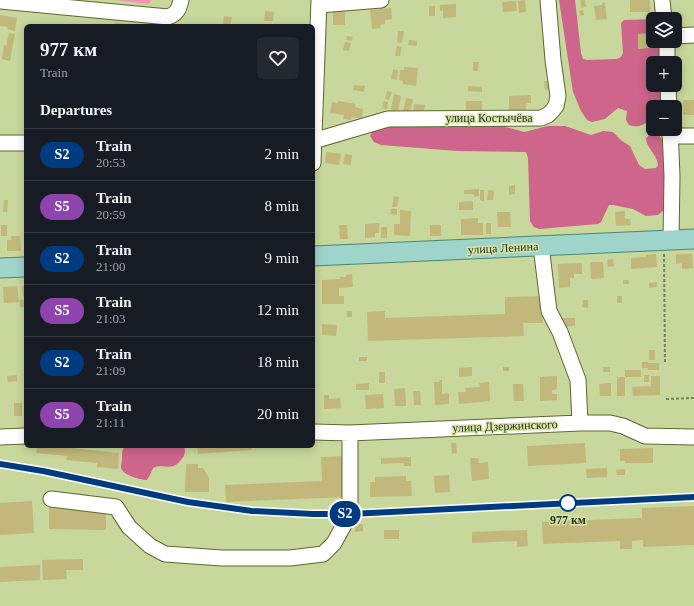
<!DOCTYPE html>
<meta charset="utf-8">
<style>
:root{--surface:#171b24;--page:#242831;--text:#f1f3f6;--muted:#9ea1a6;--line:#363941}
body{margin:0;font-family:Georgia,serif;background:var(--page);color:var(--text);height:100vh;display:flex;flex-direction:column;font-size:15px;white-space:nowrap}
*{box-sizing:border-box;margin:0}
p{font-size:13px;color:var(--muted)}
.icon{flex:none;width:22px;height:22px;fill:none;stroke:currentColor;stroke-width:2;stroke-linecap:round;stroke-linejoin:round}
.map{position:relative;flex:1;overflow:hidden}
.panel{position:absolute;left:24px;top:24px;width:291px;height:424px;display:flex;flex-direction:column;background:var(--surface);border-radius:6px;box-shadow:0 2px 10px #0003}
.panel>*{flex:none}
.badge{padding:0 8px;border-radius:13px;font-size:14px;line-height:26px}
.fabs{position:absolute;left:646px;top:12px;display:grid;gap:8px}
.fabs a{display:grid;place-items:center;width:36px;height:36px;border-radius:6px;background:var(--surface);box-shadow:0 2px 10px #0003;font-size:20px}
.map>.badge{position:absolute;translate:-50% -50%;box-shadow:0 0 0 2px #fff}
h2{padding:0 16px;font-size:15px;line-height:36px}
.round{display:grid;place-items:center;flex:none;width:42px;height:42px;border-radius:6px;background:var(--page)}
.overview{display:flex;align-items:center;justify-content:space-between;height:68px;padding:0 16px}
h1{font-size:19px;font-weight:700;line-height:30px}
ul{padding:0;list-style:none}
li{display:flex;align-items:center;gap:12px;height:52px;padding:0 16px;border-top:1px solid var(--line)}
li div{flex:1}
li b{display:block;font-size:15px}
li em{font-style:normal}
li .badge{min-width:44px;font-weight:700;text-align:center}
.map>svg:first-child{display:block}
.green{fill:#f991b4}
.forest{fill:#ce658a}
.building{fill:#c3b87b}
.lines{fill:none;stroke-linecap:round;stroke-linejoin:round}
.minor-casing{stroke:#5c6830;stroke-width:17}
.major-casing{stroke:#4b8774;stroke-width:21}
.path{stroke:#788259;stroke-width:2;stroke-dasharray:3 2;stroke-linecap:butt}
.minor{stroke:#fff;stroke-width:15}
.major{stroke:#9ed4c9;stroke-width:19}
.rail{stroke:#818b60;stroke-width:3;stroke-dasharray:5 5;stroke-linecap:butt}
.line-casing{stroke:#fff;stroke-width:9}
.line{stroke:#003b80;stroke-width:6}
.stop-dot{fill:#fff;stroke:#003b80;stroke-width:2}
.labels{text-anchor:middle;dominant-baseline:central;stroke-width:3;stroke-linejoin:round;paint-order:stroke}
.street-label{font-size:12px;fill:#2a2f18;stroke:#d5e4a8}
.stop-label{font-size:12px;font-weight:bold;fill:#2a2f18;stroke:#d5e4a8}
</style>
<div class="map">
<svg width="694" height="606" viewBox="0 0 694 606">
<rect width="100%" height="100%" fill="#c8d79b"/>
<path class="green" d="M116,0H152L148,4Z"/>
<path class="forest" d="M559,0H575L581,53L583,59L587,60L617,59L621,57L623,53L621,23L624,20L657,19H658H653V41H662L663,63H653V85H663L661,104L659,107H653C653,120 642,130 629,125L626,120L627,111L618,108L605,119L592,122L587,120L581,111L573,92Z
M482,123L495,124L524,132L548,126H565L591,135L603,131L613,132L622,141L630,146L639,165L645,169L656,168L658,165C657,154 647,149 646,139L650,133L658,134L665,143L664,210L658,215L646,216L633,209L613,205H609L601,222L598,224L539,229L534,227L530,221L528,158L526,152L457,151L381,145L374,142L370,136L372,132L388,126L439,125L462,126Z
M125,446H184C186,452 185,456 180,461C171,472 163,463 153,468L151,473L147,480C140,480 123,475 121,468C121,465 122,461 122,458C122,453 122,450 125,446Z"/>
<path class="building" d="M525,0L526,12L519,13L518,1Z
M580,0H585L586,7L581,8Z
M630,0H650V12H630Z
M516,1L517,11L503,12L502,2Z
M605,2L607,19L596,20L594,6L602,5V3Z
M456,4V17L443,18V10L440,11V5Z
M429,6H435V16H429Z
M391,8L392,19L385,20V24L380,25L381,28L372,29L370,10Z
M333,10H345V25H333Z
M583,10L584,15L580,16L579,11Z
M265,11L274,12L273,21H264Z
M0,15L17,18L15,31L7,29L8,27L0,26Z
M224,16L232,17L230,26H222Z
M115,22L129,24V26H114Z
M398,31H404L402,43L397,42Z
M9,33L15,34L10,61L2,59L4,45L6,46Z
M648,33L649,48L638,49V34Z
M347,36L353,37L351,41L346,40Z
M409,40L417,41V46L408,45Z
M345,42L351,43L349,51L343,50Z
M397,46L402,47L400,56H395Z
M473,62H479L478,71H473Z
M404,67L418,68L416,86L403,84V81L399,80L400,70H404Z
M393,69L398,70L397,80L391,79Z
M544,81H549L550,89L545,90Z
M354,85L365,86L364,92L353,90Z
M468,86L482,87V92L468,91Z
M387,91L392,92L389,100L385,99Z
M394,94L401,96L397,116L390,114Z
M531,95V103H526V110L509,111V96Z
M406,98L413,99L410,113L403,112Z
M683,100H694V115H683Z
M338,101L356,104L355,107L363,109L362,119L352,117L351,120L343,119L344,115L330,113L332,102L338,103Z
M384,101L388,102L387,109L382,108Z
M466,101H482V115H466Z
M414,104L425,105L423,115L413,113Z
M326,152L341,154L339,165L325,163Z
M345,154L352,155L351,165L343,164Z
M515,185V194L509,195V186Z
M479,189V196L474,197V194H464V190Z
M480,190H484V201L480,200Z
M488,190L494,191L493,200H487Z
M394,196L399,197L397,207H392Z
M4,200H8L7,212H3Z
M473,201V210H459V202Z
M391,209H397V215L390,214Z
M400,210L411,211L410,236L394,235V224H400Z
M625,211V219H630L631,225L616,226L615,212Z
M497,212H510L511,227H498Z
M478,218V223H483V235H461V219Z
M379,223V233H375V237L365,238V224Z
M486,223H491V234H486Z
M1,225H7V236H1Z
M339,225H347L348,239H340Z
M430,225H441V236H430Z
M381,227H387V238H381Z
M11,236H20L21,251H7V240H11Z
M656,254L657,267L631,269V258L646,257V255Z
M676,254H692L693,268L682,269V263L676,264Z
M613,259L614,266L608,267L607,260Z
M590,262H603L604,278L591,279Z
M582,263V274H574V278H570V287L559,288L558,264Z
M352,274L353,287L339,288V296H344V304H322V280L340,279V277H346V275Z
M623,280H629V284H623Z
M657,282V287L649,288V283Z
M17,286L19,302L4,303L3,287Z
M22,286H26V297H23Z
M542,296L543,323H523L524,336L368,341L367,312L385,311V318L505,314V297Z
M617,296H622V303H617Z
M19,300H26V307H20Z
M583,300H588V308L582,307Z
M347,311H352V317H347Z
M560,318H575V326L561,327Z
M24,322H26V332L24,333Z
M322,324L337,325L336,336L322,335Z
M649,350H655V360H649Z
M359,357H367V361H359Z
M642,362H648V368H642Z
M648,363H659V370H648Z
M472,367V376L459,377V368Z
M503,367H509V371H503Z
M603,367H610V372H603Z
M625,370H641V377H625Z
M379,372H385V383H379Z
M17,375V381L8,382L7,376Z
M644,375H649V382H644Z
M557,376V389L552,390V394H557V400L540,401V377Z
M651,376H660V395L633,396L632,387L651,386Z
M617,377H625V396H617Z
M439,380H442V394L449,393V404L435,405L434,382H439Z
M489,382L490,401L459,404L458,392H466L465,388L480,387L479,383Z
M369,383V390H356V384Z
M611,383V396H600L599,384Z
M513,384H523L524,401H514Z
M405,388L406,406H395L394,389Z
M413,391H420L421,405H414Z
M383,394L384,408L366,409L365,395Z
M324,395H329V399L340,398L341,408L324,409Z
M14,403H22V416H14Z
M451,443H456L457,453L452,454Z
M585,443L586,463L528,466L527,446Z
M37,446H52L119,453L118,469L97,467V463L66,460L67,456L36,453Z
M197,446H251L252,450L198,454Z
M653,448V463H625V461H620V449Z
M344,456L346,497L226,502L225,485L322,481L321,457Z
M411,457V466H404V463L381,464V458Z
M470,458H478L479,463L488,462L489,479L472,481Z
M186,464H198V468H203L209,478V492H185Z
M607,468V477L587,478L586,469Z
M625,469V475H617L616,470Z
M449,475L450,492L435,493L434,476Z
M406,476V481H411L412,496L370,497V482H375V477Z
M32,501L34,533L0,535V503Z
M694,506V545L643,547V540L632,541V549H620V541L543,544L542,522L642,518V508Z
M49,507L106,508V530L49,529Z
M355,524H363V531L355,532Z
M384,530H399V539H384Z
M527,530L528,546L517,547V541L472,543V532Z
M83,559V570H66L67,579L43,580L42,560Z
M40,565V580L0,582V567Z"/>
<g class="lines">
<defs>
<path id="minor" d="M662,0L664,19
M0,1L168,17C177,14 179,9 181,0
M319,5L381,0
M675,36L694,35
M667,41V63
M668,85L669,107
M670,129L672,176L671,240
M670,136H694
M313,141L388,119L541,118L548,115L552,111L556,106L558,96L553,60L548,0
M0,143H26
M313,163L319,0
M541,246L549,311L560,332L578,380L580,423
M313,432L350,433L580,423H610L623,426L645,436L694,437
M0,437L26,436
M51,499L116,507L129,527L150,546L165,554L222,558H290L323,554L334,543L350,514V433"/>
<path id="major" d="M313,256L694,239
M0,268L26,267"/>
</defs>
<use href="#minor" class="minor-casing"/>
<use href="#major" class="major-casing"/>
<path class="path" d="M664,254L665,364
M666,399L694,398"/>
<use href="#minor" class="minor"/>
<use href="#major" class="major"/>
<path class="rail" d="M0,464C63,474 124,491 187,502C241,512 296,514 350,514L694,497"/>
</g>
<g class="lines">
<defs>
<path id="line" d="M0,464L43,471L188,502L252,511L313,514H350L694,497"/>
</defs>
<use href="#line" class="line-casing"/>
<use href="#line" class="line"/>
</g>
<circle class="stop-dot" cx="568" cy="503" r="8"/>
<g class="labels">
<g class="street-label">
<text x="489" y="118">улица Костычёва</text>
<text transform="translate(503 248) rotate(-3)">улица Ленина</text>
<text transform="translate(505 426) rotate(-2)">улица Дзержинского</text>
</g>
<g class="stop-label">
<text x="568" y="520">977 км</text>
</g>
</g>
</svg>
<div class="fabs">
<a><svg class="icon" aria-label="layers" viewBox="0 0 24 24"><path d="M12 4l9 5-9 5-9-5zM3 14l9 5 9-5"/></svg></a>
<a>+</a>
<a>−</a>
</div>
<b class="badge" style="left:345px;top:514px;background:#003b80;color:#fff">S2</b>
<section class="panel">
<div class="overview"><div><h1>977 км</h1><p>Train</p></div><a class="round"><svg class="icon" aria-label="heart" viewBox="0 0 24 24"><path d="M12 20l-8-8c-3-5 5-10 8-4 3-6 11-1 8 4z"/></svg></a></div>
<h2>Departures</h2>
<ul>
<li><span class="badge" style="background:#003b80;color:#fff">S2</span><div><b>Train</b><p>20:53</p></div><em>2 min</em></li>
<li><span class="badge" style="background:#8e44ad;color:#fff">S5</span><div><b>Train</b><p>20:59</p></div><em>8 min</em></li>
<li><span class="badge" style="background:#003b80;color:#fff">S2</span><div><b>Train</b><p>21:00</p></div><em>9 min</em></li>
<li><span class="badge" style="background:#8e44ad;color:#fff">S5</span><div><b>Train</b><p>21:03</p></div><em>12 min</em></li>
<li><span class="badge" style="background:#003b80;color:#fff">S2</span><div><b>Train</b><p>21:09</p></div><em>18 min</em></li>
<li><span class="badge" style="background:#8e44ad;color:#fff">S5</span><div><b>Train</b><p>21:11</p></div><em>20 min</em></li>
</ul>
</section>
</div>
